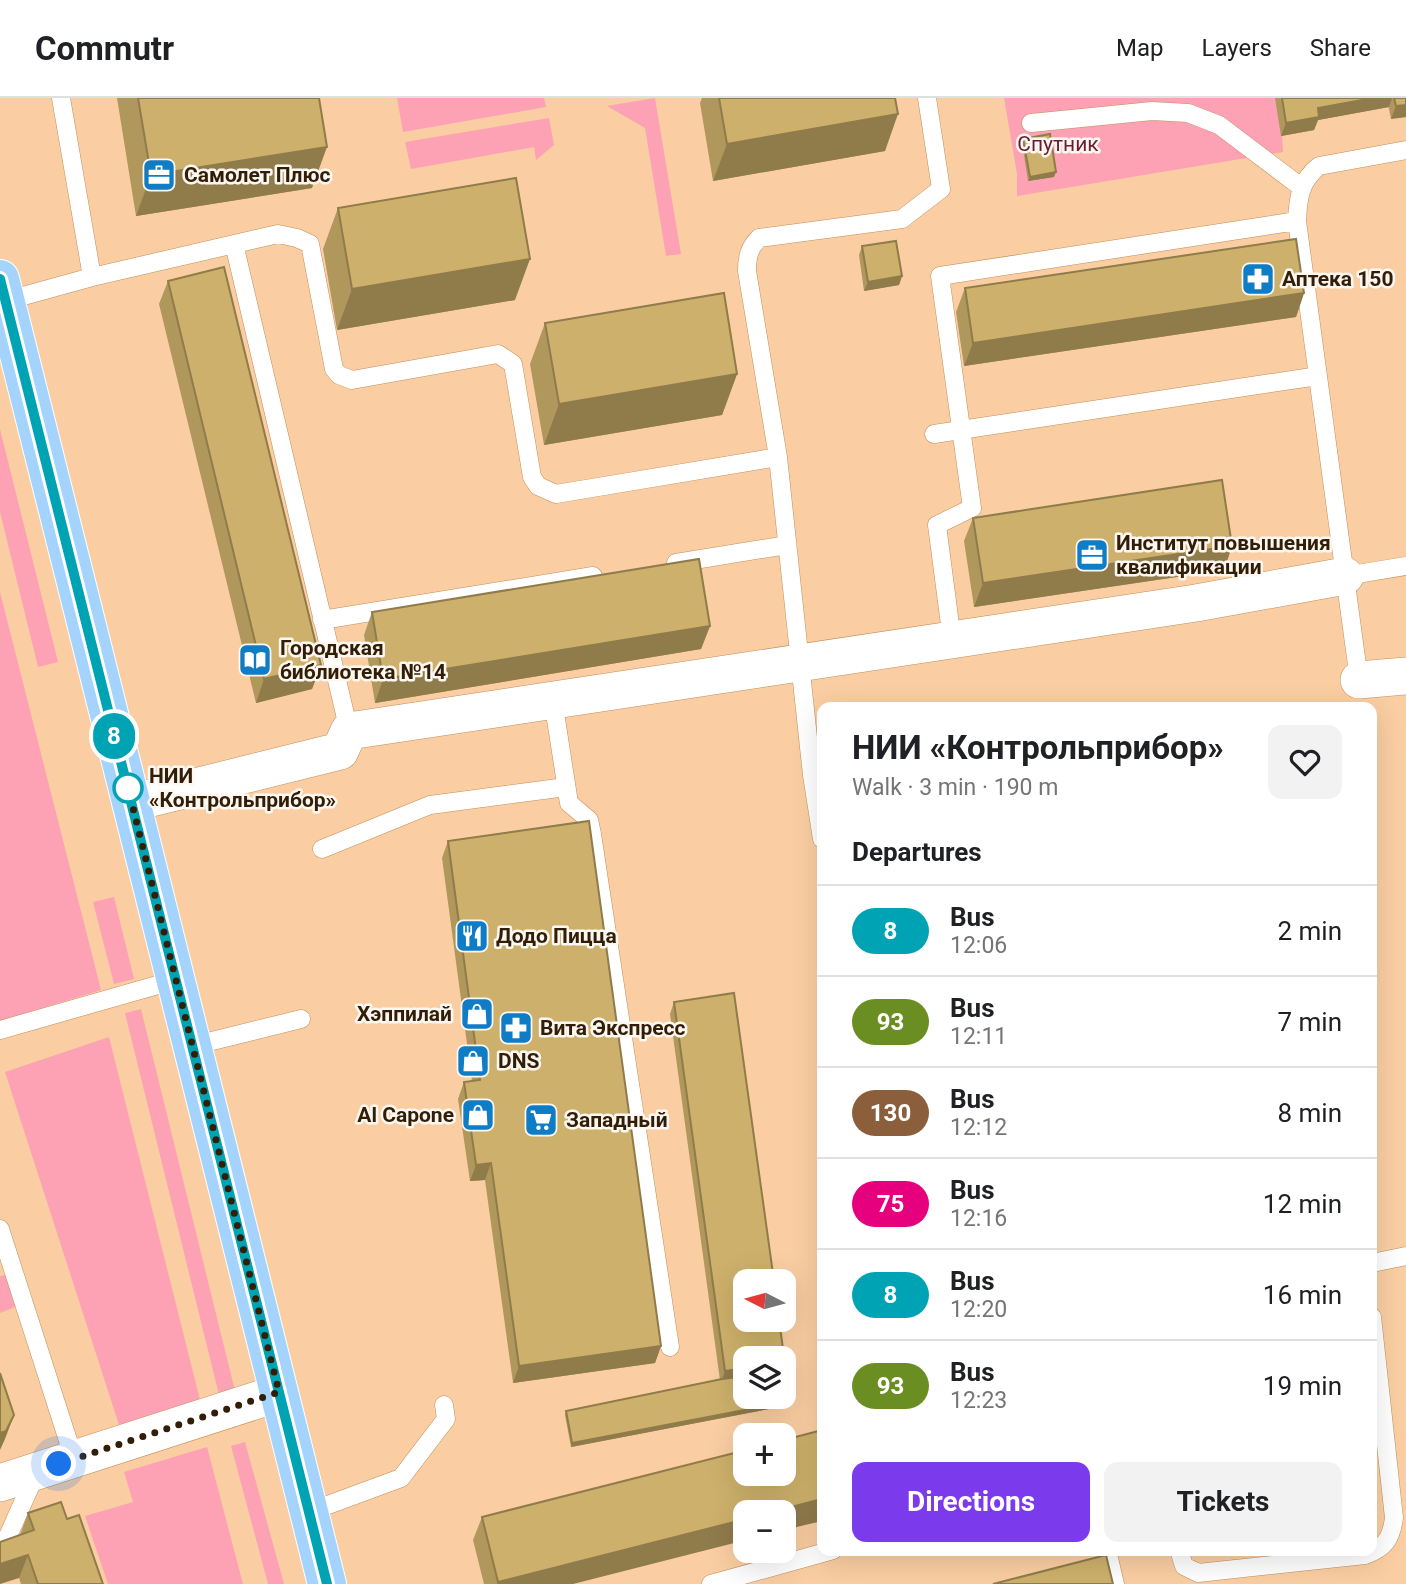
<!DOCTYPE html>
<meta charset="utf-8">
<style>
:root{--surface:#fff;--page:#f2f2f2;--text:#202124;--muted:#757577;--line:#e0e0e0;--accent:#7c3aed}
body{margin:0;font-family:Roboto,sans-serif;background:var(--page);color:var(--text);height:100vh;display:flex;flex-direction:column;font-size:26px;white-space:nowrap}
*{box-sizing:border-box;margin:0}
p{font-size:23px;color:var(--muted)}
.icon{flex:none;width:38px;height:38px;fill:none;stroke:currentColor;stroke-width:2;stroke-linecap:round;stroke-linejoin:round}
.map{position:relative;flex:1;overflow:hidden}
.details{position:absolute;left:817px;top:604px;width:560px;height:854px;display:flex;flex-direction:column;background:var(--surface);border-radius:14px;box-shadow:0 7px 28px #0002}
.details>*{flex:none}
.badge{padding:0 14px;border-radius:23px;font-size:24px;line-height:46px}
.needle{width:46px;rotate:276deg}
.controls{position:absolute;left:733px;top:1171px;display:grid;gap:14px}
.controls a{display:grid;place-items:center;width:63px;height:63px;border-radius:14px;background:var(--surface);box-shadow:0 7px 28px #0002;font-size:35px}
.you{position:absolute;width:35px;height:35px;margin:-18px;border:5px solid #fff;border-radius:50%;background:#1a73e8;box-shadow:0 0 0 10px #1a73e833}
.map>.badge{position:absolute;translate:-50% -50%;box-shadow:0 0 0 4px #fff}
h2{padding:0 35px;font-size:26px;line-height:63px}
.round{display:grid;place-items:center;flex:none;width:74px;height:74px;border-radius:14px;background:var(--page)}
.overview{display:flex;align-items:center;justify-content:space-between;height:119px;padding:0 35px}
h1{font-size:33px;font-weight:700;line-height:52px}
.button{display:flex;gap:14px;margin-top:auto;padding:14px 35px}
.button a{flex:1;height:80px;border-radius:14px;background:var(--accent);color:#fff;font-size:28px;font-weight:700;line-height:80px;text-align:center}
.button a+a{background:var(--page);color:var(--text)}
ul{padding:0;list-style:none}
li{display:flex;align-items:center;gap:21px;height:91px;padding:0 35px;border-top:2px solid var(--line)}
li div{flex:1}
li b{display:block;font-size:26px}
li em{font-style:normal}
li .badge{min-width:77px;font-weight:700;text-align:center}
header{display:flex;align-items:center;gap:42px;box-sizing:border-box;height:98px;padding:0 35px;background:var(--surface);border-bottom:2px solid var(--line)}
header strong{font-size:33px}
nav{display:flex;gap:38px;margin-inline-start:auto;font-size:24px}
.map>svg:first-child{display:block}
.green{fill:#fca2b4}
.lines{fill:none;stroke-linecap:round;stroke-linejoin:round}
.service-casing{stroke:#c28e58;stroke-width:19}
.minor-casing{stroke:#c28e58;stroke-width:38}
.primary-casing{stroke:#fff;stroke-width:40}
.service{stroke:#fff;stroke-width:18}
.minor{stroke:#fff;stroke-width:37}
.primary{stroke:#a4d3fd;stroke-width:38}
.wall{fill:#b0975c}
.shaded-wall{fill:#907b4b}
.building{fill:#cdb06b;stroke:#907b4b;stroke-width:2}
.line-casing{stroke:#fff;stroke-width:16}
.line{stroke:#00a3b4;stroke-width:10}
.walk{stroke:#321e07;stroke-width:7;stroke-dasharray:0 12.6}
.stop-dot{fill:#fff;stroke:#00a3b4;stroke-width:3.5}
.labels{text-anchor:middle;dominant-baseline:central;stroke-width:5;stroke-linejoin:round;paint-order:stroke}
.park-label{font-size:21px;fill:#691c33;stroke:#fdf7f1}
.poi-label{font-size:21px;font-weight:bold;fill:#321e07;stroke:#fdf7f1;text-anchor:start}
.stop-label{font-size:21px;font-weight:bold;fill:#321e07;stroke:#fdf7f1;text-anchor:start}
</style>
<header>
<strong>Commutr</strong>
<nav><a>Map</a><a>Layers</a><a>Share</a></nav>
</header>
<div class="map">
<svg width="1406" height="1486" viewBox="0 0 1406 1486">
<rect width="100%" height="100%" fill="#facea2"/>
<path class="green" d="M397,0H544L546,9L403,34Z
M655,0L681,156L666,158L645,30L607,8Z
M1004,0H1406V19L1391,21L1388,9L1313,23L1314,32L1282,38L1283,54L1017,98V76Z
M549,20L554,47L536,62L534,49L411,71L405,44Z
M0,331L58,564L38,569L0,414Z
M0,494L101,892L0,923Z
M114,799L134,881L114,886L93,804Z
M141,911L235,1293L219,1297L125,915Z
M109,939L201,1306L120,1330L5,974Z
M6,1177L15,1209L0,1215V1178Z
M245,1344L284,1486H268L231,1348Z
M207,1349L243,1486H108L85,1418L133,1404L124,1374Z"/>
<g class="lines">
<defs>
<path id="service" d="M61,0L92,179
M1031,25L1152,13L1188,15L1219,27L1301,89
M234,146L349,633
M5,203L92,179L278,136L297,140L310,146L334,271L339,277L352,282L498,256L513,266L532,379L538,388L556,396L778,359L747,173C747,159 749,150 759,140L902,121L941,91L927,0
M934,336L1318,278
M778,359L812,677L822,741
M676,465L787,447
M1345,478L1406,468
M322,522L593,478
M952,542L937,427L972,410L940,178L1297,123
M1359,582L1297,123C1298,100 1300,83 1319,68L1406,52
M553,602L569,705L589,722L592,736L670,1249
M322,751L430,707L566,689
M0,932L175,882
M192,948L301,921
M0,1131L74,1361
M1372,1165L1406,1158
M309,1414L401,1380L446,1321L444,1307
M1107,1452L1115,1486
M1179,1452L1184,1468L1198,1475L1365,1457C1385,1450 1391,1441 1394,1420L1372,1219
M0,1456L37,1373
M711,1486L833,1452"/>
<path id="minor" d="M1359,582L1406,578
M131,705L340,653L349,633L1196,505L1345,478
M0,1385L279,1295"/>
<path id="primary" d="M0,181L327,1486"/>
</defs>
<use href="#service" class="service-casing"/>
<use href="#minor" class="minor-casing"/>
<use href="#primary" class="primary-casing"/>
<use href="#service" class="service"/>
<use href="#minor" class="minor"/>
<use href="#primary" class="primary"/>
</g>
<path class="wall" d="M117,0H319L312,90L136,118Z
M702,0H895L885,53L713,83L700,5Z
M1275,0H1406L1391,21L1389,9L1318,22L1314,32L1281,38Z
M1023,41L1054,79L1028,83L1022,45Z
M338,110L515,202L337,232L323,151Z
M862,148L902,178L899,187L864,193L859,157Z
M168,183L321,567L312,591L256,605L159,206Z
M965,190L1304,195L1296,219L964,268L956,214Z
M545,225L737,276L722,317L544,347L530,266Z
M973,420L1232,448L1224,472L974,509L964,443Z
M372,514L710,528L701,551L375,605L364,537Z
M448,743L661,1248L655,1265L513,1285L485,1082L470,1083L458,1001L464,984L472,983L442,760Z
M734,895L774,1183H746V1222H779L785,1265L784,1268V1260H746V1298H769L771,1307L769,1311L571,1349L565,1317L566,1313L720,1282L670,916L674,904Z
M28,1415L67,1421L103,1486H21L19,1480L20,1437Z
M482,1419L573,1486H484L473,1442Z"/>
<path class="shaded-wall" d="M1373,0H1392L1389,9L1318,22L1314,32L1281,38L1286,25L1318,10Z
M1406,7V19L1391,21L1396,8Z
M898,16L885,53L713,83L727,46Z
M327,49L312,90L136,118L151,77Z
M1056,74L1054,79L1028,83L1030,79Z
M530,161L515,202L337,232L352,191Z
M902,178L899,187L864,193L868,184Z
M1304,195L1296,219L964,268L973,245Z
M737,276L722,317L544,347L559,306Z
M1232,448L1224,472L974,509L983,485Z
M710,528L701,551L375,605L383,581Z
M321,567L312,591L256,605L264,581Z
M491,1065L485,1082L470,1083L476,1067Z
M661,1248L655,1265L513,1285L519,1268Z
M746,1270V1282L721,1286L725,1273Z
M771,1307L769,1311L571,1349L572,1345Z
M14,1317L5,1341L0,1352V1335Z
M822,1401V1423L784,1432V1414H772Z
M746,1421V1442L573,1486H497L498,1484Z
M28,1457L19,1480L0,1486V1466Z"/>
<path class="building" d="M138,0H319L327,49L151,77Z
M719,0H895L898,16L727,46Z
M1282,0H1373L1318,10L1319,19L1286,25Z
M1394,0H1406V7L1396,8Z
M1050,36L1056,74L1030,79L1023,41Z
M516,80L530,161L352,191L338,110Z
M1296,141L1304,195L973,245L965,190Z
M896,143L902,178L868,184L862,148Z
M224,169L321,567L264,581L168,183Z
M724,195L737,276L559,306L545,225Z
M1222,382L1232,448L983,485L973,420Z
M699,461L710,528L383,581L372,514Z
M589,723L661,1248L519,1268L491,1065L476,1067L464,984L480,982L448,743Z
M734,895L774,1183H746V1222H779L785,1265H784V1260H746V1270L725,1273L674,904Z
M0,1275L14,1317L6,1333L0,1335Z
M746,1278V1298H769L771,1307L572,1345L566,1313L722,1281Z
M822,1332V1401L772,1414H746V1421L498,1484L482,1419L746,1352V1376H784V1342Z
M61,1404L67,1421L79,1417L103,1486H38L28,1457L0,1466V1444L34,1432L28,1415Z
M1106,1457L1113,1486H993Z"/>
<g class="lines">
<defs>
<path id="line" d="M0,181L327,1486"/>
</defs>
<use href="#line" class="line-casing"/>
<use href="#line" class="line"/>
<path class="walk" d="M59,1366L279,1294L128,690"/>
</g>
<defs>
<symbol id="office-square" viewBox="-11 -11 22 22"><rect x="-9" y="-9" width="18" height="18" rx="4" fill="#0f7cc6" stroke="#fdf7f1"/><path d="M-6-3h4V-5.5h4V-3h4V5H-6ZM-1-4.5V-3h2v-1.5ZM-6 0V1H6V0Z" fill="#fff"/></symbol>
<symbol id="pharmacy-square" viewBox="-11 -11 22 22"><rect x="-9" y="-9" width="18" height="18" rx="4" fill="#0f7cc6" stroke="#fdf7f1"/><path d="M-2-6h4v4h4v4h-4v4h-4v-4h-4v-4h4Z" fill="#fff"/></symbol>
<symbol id="library-square" viewBox="-11 -11 22 22"><rect x="-9" y="-9" width="18" height="18" rx="4" fill="#0f7cc6" stroke="#fdf7f1"/><path d="M-6-4Q-3-5.5-.7-3.5V5Q-3 3-6 4ZM6-4Q3-5.5 .7-3.5V5Q3 3 6 4Z" fill="#fff"/></symbol>
<symbol id="restaurant-square" viewBox="-11 -11 22 22"><rect x="-9" y="-9" width="18" height="18" rx="4" fill="#0f7cc6" stroke="#fdf7f1"/><path d="M-5-6h1v4h1v-4h1v4h1v-4h1v5L-1.5 .5V6h-2V.5L-5-1ZM5-6V6H3V1.5H1.5Q1.5-4 5-6Z" fill="#fff"/></symbol>
<symbol id="shop-square" viewBox="-11 -11 22 22"><rect x="-9" y="-9" width="18" height="18" rx="4" fill="#0f7cc6" stroke="#fdf7f1"/><path d="M-5-2.5h2.3a2.7 3.5 0 0 1 5.4 0H5L5.5 6h-11ZM-1.5-2.5h3a1.5 2.3 0 0 0-3 0Z" fill="#fff"/></symbol>
<symbol id="supermarket-square" viewBox="-11 -11 22 22"><rect x="-9" y="-9" width="18" height="18" rx="4" fill="#0f7cc6" stroke="#fdf7f1"/><path d="M-6-5.5h2.5l.6 2H6L4.5 2H-2.5L-4.4-4H-6ZM-1.5 3.2a1.3 1.3 0 1 0 .1 0ZM3 3.2a1.3 1.3 0 1 0 .1 0Z" fill="#fff"/></symbol>
</defs>
<g fill-rule="evenodd">
<use href="#office-square" x="140" y="58" width="38" height="38"/>
<use href="#pharmacy-square" x="1239" y="162" width="38" height="38"/>
<use href="#office-square" x="1073" y="438" width="38" height="38"/>
<use href="#library-square" x="236" y="543" width="38" height="38"/>
<use href="#restaurant-square" x="453" y="819" width="38" height="38"/>
<use href="#shop-square" x="458" y="897" width="38" height="38"/>
<use href="#pharmacy-square" x="497" y="911" width="38" height="38"/>
<use href="#shop-square" x="454" y="944" width="38" height="38"/>
<use href="#shop-square" x="459" y="998" width="38" height="38"/>
<use href="#supermarket-square" x="522" y="1003" width="38" height="38"/>
</g>
<circle class="stop-dot" cx="128" cy="690" r="14"/>
<g class="labels">
<g class="park-label">
<text x="1058" y="46">Спутник</text>
</g>
<g class="poi-label">
<text x="184" y="77">Самолет Плюс</text>
<text x="1282" y="181">Аптека 150</text>
<text x="1116" y="445">Институт повышения<tspan x="1116" dy="24">квалификации</tspan></text>
<text x="280" y="550">Городская<tspan x="280" dy="24">библиотека №14</tspan></text>
<text x="496" y="838">Додо Пицца</text>
<text x="452" y="916" text-anchor="end">Хэппилай</text>
<text x="540" y="930">Вита Экспресс</text>
<text x="498" y="963">DNS</text>
<text x="454" y="1017" text-anchor="end">Al Capone</text>
<text x="566" y="1022">Западный</text>
</g>
<g class="stop-label">
<text x="149" y="678">НИИ<tspan x="149" dy="24">«Контрольприбор»</tspan></text>
</g>
</g>
</svg>
<div class="controls">
<a><svg class="needle" viewBox="-14 -14 28 28"><path d="M0-13l5 13h-10z" fill="#e53935"/><path d="M0 13l5-13h-10z" fill="#757577"/></svg></a>
<a><svg class="icon" aria-label="layers" viewBox="0 0 24 24"><path d="M12 4l9 5-9 5-9-5zM3 14l9 5 9-5"/></svg></a>
<a>+</a>
<a>−</a>
</div>
<div class="you" style="left:59px;top:1366px"></div>
<b class="badge" style="left:114px;top:638px;background:#00a3b4;color:#fff">8</b>
<section class="details">
<div class="overview"><div><h1>НИИ «Контрольприбор»</h1><p>Walk · 3 min · 190 m</p></div><a class="round"><svg class="icon" aria-label="heart" viewBox="0 0 24 24"><path d="M12 20l-8-8c-3-5 5-10 8-4 3-6 11-1 8 4z"/></svg></a></div>
<h2>Departures</h2>
<ul>
<li><span class="badge" style="background:#00a3b4;color:#fff">8</span><div><b>Bus</b><p>12:06</p></div><em>2 min</em></li>
<li><span class="badge" style="background:#6b8e23;color:#fff">93</span><div><b>Bus</b><p>12:11</p></div><em>7 min</em></li>
<li><span class="badge" style="background:#8b5e3c;color:#fff">130</span><div><b>Bus</b><p>12:12</p></div><em>8 min</em></li>
<li><span class="badge" style="background:#e6007e;color:#fff">75</span><div><b>Bus</b><p>12:16</p></div><em>12 min</em></li>
<li><span class="badge" style="background:#00a3b4;color:#fff">8</span><div><b>Bus</b><p>12:20</p></div><em>16 min</em></li>
<li><span class="badge" style="background:#6b8e23;color:#fff">93</span><div><b>Bus</b><p>12:23</p></div><em>19 min</em></li>
</ul>
<div class="button"><a>Directions</a><a>Tickets</a></div>
</section>
</div>
